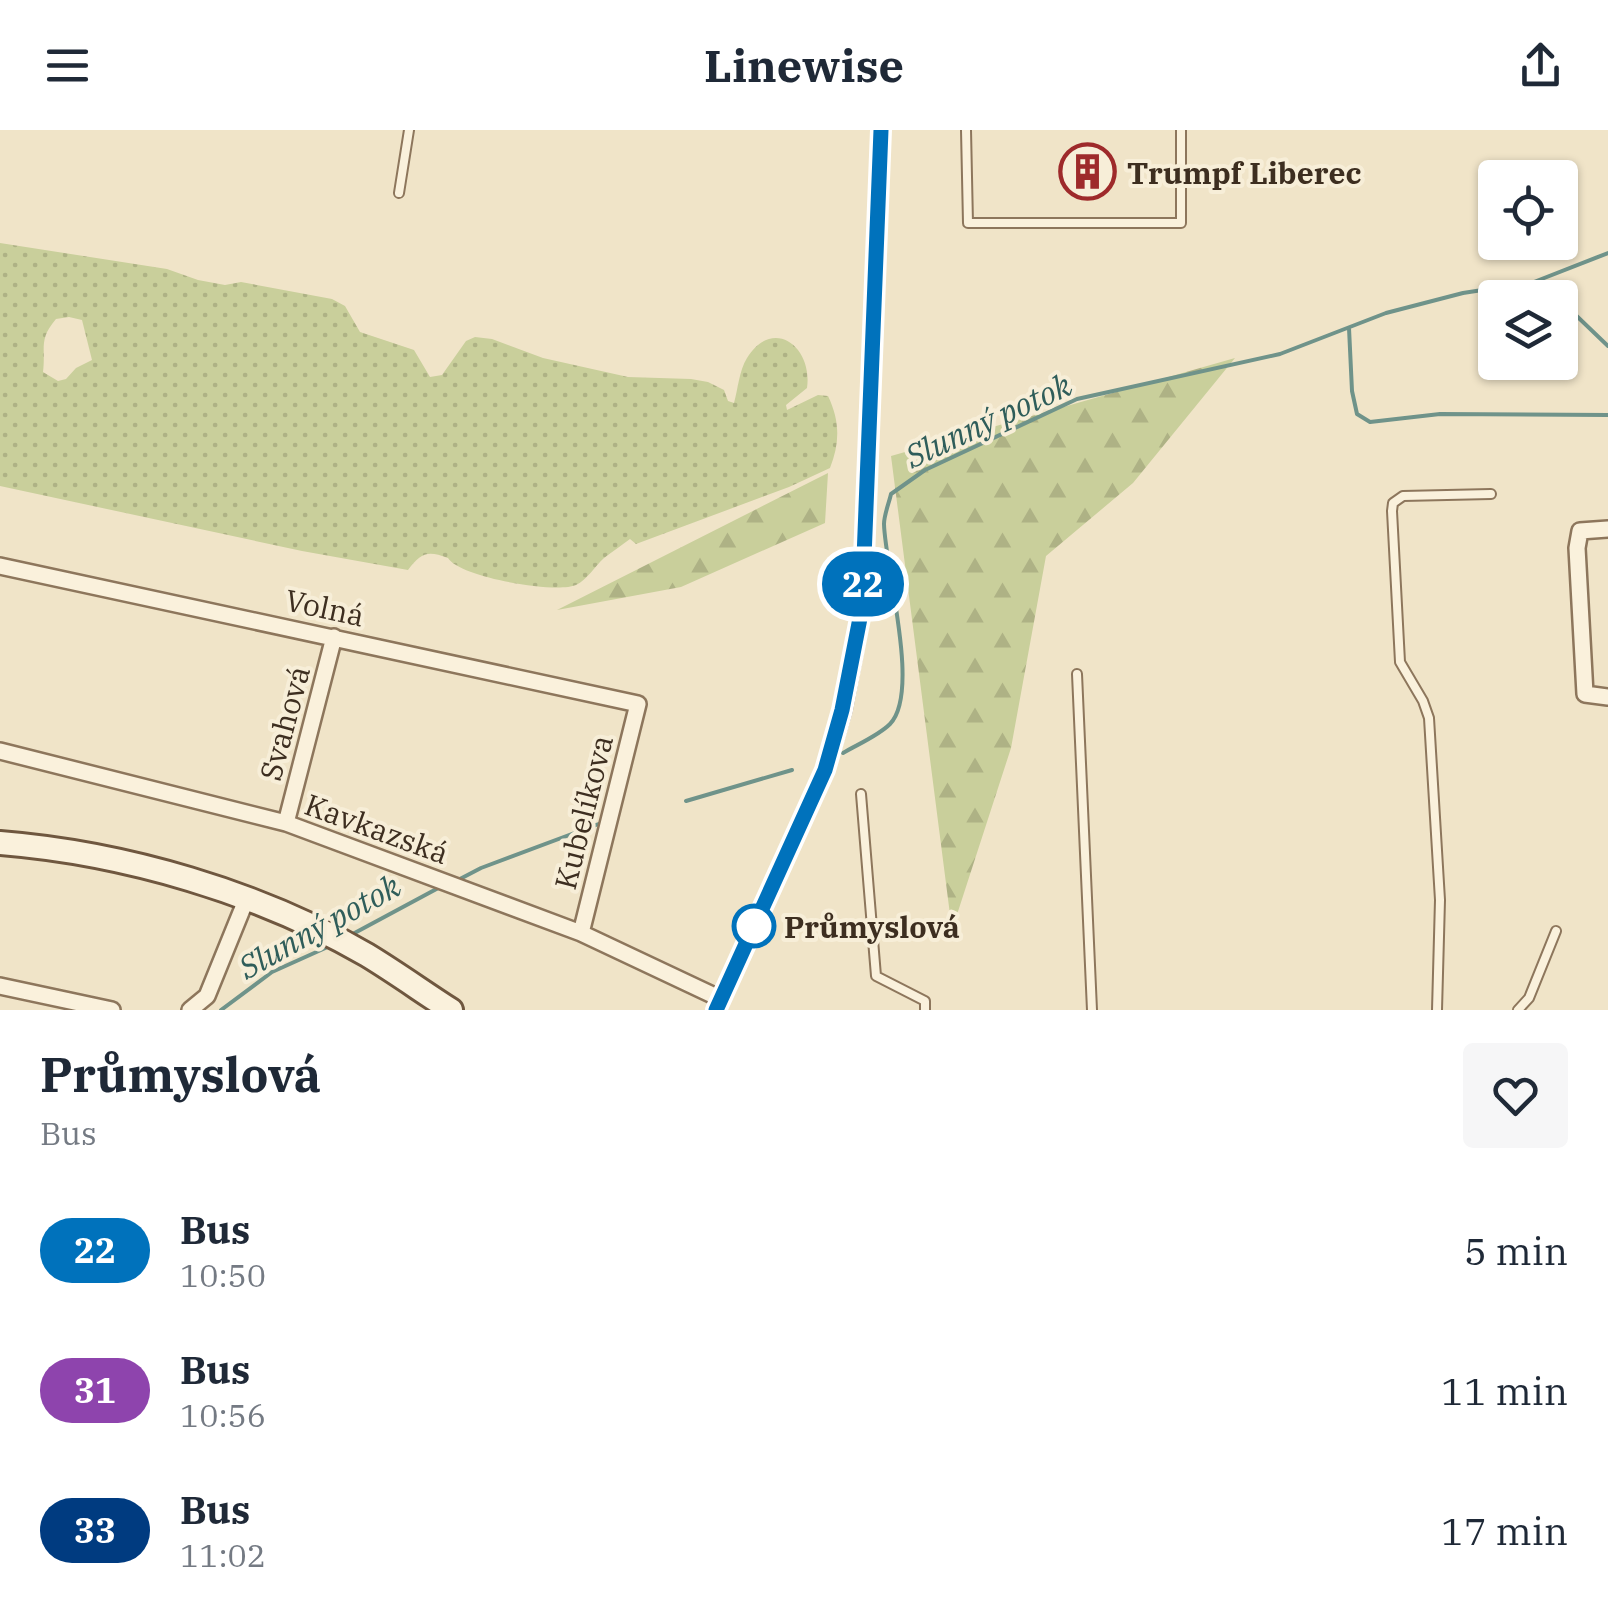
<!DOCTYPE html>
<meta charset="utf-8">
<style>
:root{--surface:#fff;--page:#f6f6f7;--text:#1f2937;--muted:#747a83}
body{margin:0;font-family:"IBM Plex Serif",serif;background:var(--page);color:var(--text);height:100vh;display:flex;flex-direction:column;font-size:38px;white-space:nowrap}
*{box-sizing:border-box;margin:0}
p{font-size:32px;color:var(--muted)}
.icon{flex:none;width:55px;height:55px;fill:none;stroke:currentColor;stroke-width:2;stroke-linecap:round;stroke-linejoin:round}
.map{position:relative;height:880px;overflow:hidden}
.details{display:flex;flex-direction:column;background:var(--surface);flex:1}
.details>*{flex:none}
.badge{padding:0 20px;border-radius:32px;font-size:35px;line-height:65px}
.buttons{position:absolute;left:1478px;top:30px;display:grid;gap:20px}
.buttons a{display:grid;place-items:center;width:100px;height:100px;border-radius:10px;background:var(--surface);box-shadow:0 2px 8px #0004;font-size:50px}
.map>.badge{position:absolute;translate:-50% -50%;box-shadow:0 0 0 5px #fff}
.round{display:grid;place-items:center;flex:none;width:105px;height:105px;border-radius:10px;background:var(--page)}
.overview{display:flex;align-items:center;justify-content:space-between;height:170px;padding:0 40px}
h1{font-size:48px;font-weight:800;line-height:75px}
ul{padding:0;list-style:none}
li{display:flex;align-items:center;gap:30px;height:140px;padding:0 40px}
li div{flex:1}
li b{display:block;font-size:38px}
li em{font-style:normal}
li .badge{min-width:110px;font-weight:700;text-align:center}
header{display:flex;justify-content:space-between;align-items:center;height:130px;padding:0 40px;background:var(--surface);font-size:45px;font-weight:800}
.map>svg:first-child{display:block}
.grass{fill:url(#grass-dots);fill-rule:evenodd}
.forest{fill:url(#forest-firs)}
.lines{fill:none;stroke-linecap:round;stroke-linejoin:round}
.stream{stroke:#6f938a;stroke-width:4}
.lane-casing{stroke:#8d765c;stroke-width:12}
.street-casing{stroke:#8d765c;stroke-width:20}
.secondary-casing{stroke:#6f573f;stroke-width:28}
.lane{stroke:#faf1dc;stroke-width:8}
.street{stroke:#faf1dc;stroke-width:15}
.secondary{stroke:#faf1dc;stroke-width:22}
.line-casing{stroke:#fff;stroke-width:22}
.line{stroke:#0072bc;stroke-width:15}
.stop-dot{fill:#fff;stroke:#0072bc;stroke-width:5}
.labels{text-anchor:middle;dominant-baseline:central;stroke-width:8;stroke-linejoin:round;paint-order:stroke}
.poi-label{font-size:30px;font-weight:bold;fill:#3d2e20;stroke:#f7eed8;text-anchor:start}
.street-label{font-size:30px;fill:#3d2e20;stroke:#f7eed8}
.stop-label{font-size:30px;font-weight:bold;fill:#3d2e20;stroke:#f7eed8;text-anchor:start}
.water-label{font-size:32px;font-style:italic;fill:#2f5d5a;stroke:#f7eed8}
</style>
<header><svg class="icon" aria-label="menu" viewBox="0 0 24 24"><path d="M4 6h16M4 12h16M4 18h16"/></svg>Linewise<svg class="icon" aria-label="share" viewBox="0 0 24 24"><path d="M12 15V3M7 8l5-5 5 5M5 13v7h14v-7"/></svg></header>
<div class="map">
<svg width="1608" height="880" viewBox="0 0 1608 880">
<defs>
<pattern id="grass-dots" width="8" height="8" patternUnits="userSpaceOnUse" patternTransform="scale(2.5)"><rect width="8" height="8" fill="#c9cf9b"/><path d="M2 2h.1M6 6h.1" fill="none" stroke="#aeb285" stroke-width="1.8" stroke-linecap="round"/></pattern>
<pattern id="forest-firs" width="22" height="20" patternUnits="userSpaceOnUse" patternTransform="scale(2.5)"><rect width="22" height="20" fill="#c9cf9b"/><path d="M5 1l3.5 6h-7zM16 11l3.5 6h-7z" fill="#aeb285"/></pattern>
</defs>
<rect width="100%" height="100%" fill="#f0e4c8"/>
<path class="grass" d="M0,113L167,139L198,150L225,155L241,152L332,169L345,176L360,202L414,220L430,247L442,245L466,211L475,207L492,209L543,228L628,247L691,249L708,252L724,260L728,271L734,273C738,259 739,241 747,228C773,186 813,217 807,258L786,275L787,280L818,265L828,266C840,291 840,313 830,338L789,357L636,414L630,409C622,415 613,421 604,428C595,436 587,450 576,455C555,464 459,447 448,428C427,420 421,423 408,440L302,421L0,356ZM69,187L82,190L92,230L76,238L66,249L58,251L43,242C46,218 38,210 56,189Z"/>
<path class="forest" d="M1235,228L1133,353L1046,426L1011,618L952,800L891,326Z
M828,343L825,393L681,457L557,480Z"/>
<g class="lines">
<path class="stream" d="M1534,152L1608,123
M1560,170L1608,216
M1349,198L1352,261L1357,284L1370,292L1440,284L1608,285
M843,623C858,614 878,606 890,594C921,562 885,438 884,394C884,385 889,373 891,364L925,340L1077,269L1280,224L1386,183L1463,163L1534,152L1557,168
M686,671L792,640
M458,750L481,738L604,692
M349,806L442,756
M221,880L272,842L332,815"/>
<defs>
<path id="lane" d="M966,0L968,93H1181V0
M399,63L409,0
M1077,544L1092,880
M861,664L876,846L925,871V880
M1437,880L1440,770L1429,588L1423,571L1400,532L1392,381L1393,373L1403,366L1491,364
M1518,880L1529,868L1556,801"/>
<path id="street" d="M1608,399L1580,401L1577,418L1585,564L1608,567
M0,436L638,574L581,803
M0,621L286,693L581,803L721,869
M286,693L334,507
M0,856L112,880
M190,880L207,866L246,770
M716,880L825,640L843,580L862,478L881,0"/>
<path id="secondary" d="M0,713C124,723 259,762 367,825C395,842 423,862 451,880"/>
</defs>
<use href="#lane" class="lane-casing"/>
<use href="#street" class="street-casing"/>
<use href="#secondary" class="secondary-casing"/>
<use href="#lane" class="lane"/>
<use href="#street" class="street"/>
<use href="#secondary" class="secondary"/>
</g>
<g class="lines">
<defs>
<path id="line" d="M716,880L825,640L842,580L862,478L881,0"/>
</defs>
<use href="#line" class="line-casing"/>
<use href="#line" class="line"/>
</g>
<defs>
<symbol id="building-ring" viewBox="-11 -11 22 22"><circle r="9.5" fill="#f7eed8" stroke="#9e2a2b" stroke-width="1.5"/><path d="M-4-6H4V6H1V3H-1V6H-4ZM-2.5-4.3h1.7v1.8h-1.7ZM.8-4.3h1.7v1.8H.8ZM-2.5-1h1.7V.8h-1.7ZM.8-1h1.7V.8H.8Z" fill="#9e2a2b"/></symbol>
</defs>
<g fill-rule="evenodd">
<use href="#building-ring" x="1056" y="10" width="63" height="63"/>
</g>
<circle class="stop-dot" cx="754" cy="796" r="20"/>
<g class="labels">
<g class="poi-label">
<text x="1127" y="42">Trumpf Liberec</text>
</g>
<g class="street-label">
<text transform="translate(325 477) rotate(12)">Volná</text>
<text transform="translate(284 593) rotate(-75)">Svahová</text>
<text transform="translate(583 682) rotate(-76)">Kubelíkova</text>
<text transform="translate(377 698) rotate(20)">Kavkazská</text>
</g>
<g class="stop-label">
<text x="784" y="796">Průmyslová</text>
</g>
<g class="water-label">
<text transform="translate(988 290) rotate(-25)">Slunný potok</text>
<text transform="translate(319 796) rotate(-29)">Slunný potok</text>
</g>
</g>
</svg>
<div class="buttons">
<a><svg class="icon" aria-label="locate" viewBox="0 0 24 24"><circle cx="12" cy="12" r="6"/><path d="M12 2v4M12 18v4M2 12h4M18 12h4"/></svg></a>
<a><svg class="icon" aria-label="layers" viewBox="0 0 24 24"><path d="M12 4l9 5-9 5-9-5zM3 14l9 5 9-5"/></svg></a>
</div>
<b class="badge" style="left:863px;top:454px;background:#0072bc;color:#fff">22</b>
</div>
<section class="details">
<div class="overview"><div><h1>Průmyslová</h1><p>Bus</p></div><a class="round"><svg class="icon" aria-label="heart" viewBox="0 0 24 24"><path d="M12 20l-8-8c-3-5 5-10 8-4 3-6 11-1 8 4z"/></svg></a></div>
<ul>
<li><span class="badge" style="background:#0072bc;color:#fff">22</span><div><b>Bus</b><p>10:50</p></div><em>5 min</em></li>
<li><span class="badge" style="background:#8e44ad;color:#fff">31</span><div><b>Bus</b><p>10:56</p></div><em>11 min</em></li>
<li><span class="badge" style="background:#003b80;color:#fff">33</span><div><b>Bus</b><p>11:02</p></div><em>17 min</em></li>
</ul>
</section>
